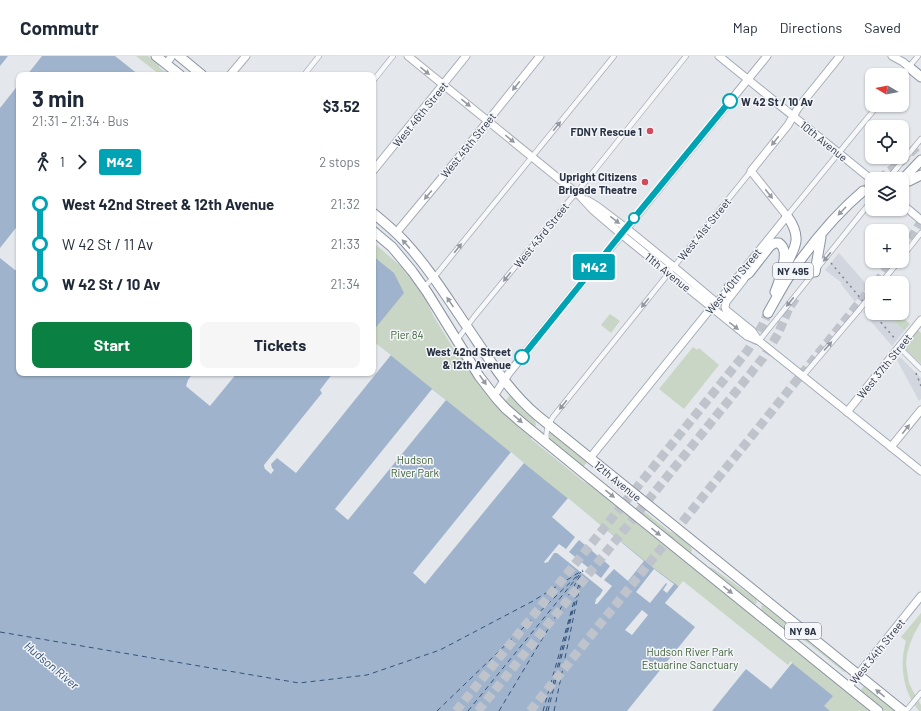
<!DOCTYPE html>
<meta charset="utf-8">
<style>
:root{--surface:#fff;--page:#f6f6f7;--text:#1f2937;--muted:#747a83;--line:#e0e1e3;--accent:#0b8043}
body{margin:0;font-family:Barlow,sans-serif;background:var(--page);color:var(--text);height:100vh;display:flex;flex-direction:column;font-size:15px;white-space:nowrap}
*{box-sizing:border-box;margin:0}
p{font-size:13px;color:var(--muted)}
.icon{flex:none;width:22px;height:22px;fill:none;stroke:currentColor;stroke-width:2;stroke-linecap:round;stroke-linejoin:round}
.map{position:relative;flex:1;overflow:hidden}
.sheet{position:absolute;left:16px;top:16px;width:360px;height:304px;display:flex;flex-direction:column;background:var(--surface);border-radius:8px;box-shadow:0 1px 3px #0004}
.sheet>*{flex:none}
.badge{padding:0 8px;border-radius:3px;font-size:14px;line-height:26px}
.needle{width:26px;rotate:280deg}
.fabs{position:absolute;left:865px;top:12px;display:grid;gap:8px}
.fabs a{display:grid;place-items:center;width:44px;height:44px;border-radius:8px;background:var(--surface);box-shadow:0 1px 3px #0004;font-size:20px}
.map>.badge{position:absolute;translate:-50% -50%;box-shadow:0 0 0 2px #fff}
.legs{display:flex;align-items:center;gap:6px;height:44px;padding:0 16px;font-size:13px}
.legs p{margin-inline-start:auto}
.headline{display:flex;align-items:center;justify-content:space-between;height:68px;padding:0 16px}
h1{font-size:22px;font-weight:700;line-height:30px}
.primary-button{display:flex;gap:8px;margin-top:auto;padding:8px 16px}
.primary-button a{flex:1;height:46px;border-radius:8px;background:var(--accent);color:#fff;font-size:16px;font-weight:700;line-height:46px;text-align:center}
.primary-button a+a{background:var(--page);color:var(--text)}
ul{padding:0 16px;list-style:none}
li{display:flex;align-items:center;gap:14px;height:40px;font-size:15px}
li i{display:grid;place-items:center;width:6px;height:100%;margin:0 5px;background:currentColor}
li i::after{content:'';width:10px;height:10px;margin:-5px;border:3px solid;border-radius:50%;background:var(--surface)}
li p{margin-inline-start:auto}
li:first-child i{background:linear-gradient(#0000 50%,currentColor 0)}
li:last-child i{background:linear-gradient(currentColor 50%,#0000 0)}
header{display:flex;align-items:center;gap:24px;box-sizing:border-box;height:56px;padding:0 20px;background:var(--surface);border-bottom:1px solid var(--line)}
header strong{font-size:19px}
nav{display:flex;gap:22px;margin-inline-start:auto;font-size:14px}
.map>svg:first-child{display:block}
.built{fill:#d2d6de}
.green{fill:#c9d6c5}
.water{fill:#9fb4cc}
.pier{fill:#e4e7ec;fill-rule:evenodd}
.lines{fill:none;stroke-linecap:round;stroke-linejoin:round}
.ferry{stroke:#34527a;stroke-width:1;stroke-dasharray:5 4;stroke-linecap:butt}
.highway-tunnel{stroke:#bfc3cb;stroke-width:9;stroke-dasharray:9 4.5;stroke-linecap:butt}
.street-casing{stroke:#a9aeb7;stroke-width:6}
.secondary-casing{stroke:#a9aeb7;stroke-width:9}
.primary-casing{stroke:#a3abb8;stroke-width:9}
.highway-casing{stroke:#8b94a3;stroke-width:11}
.street{stroke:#f7f8fa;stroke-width:4.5}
.secondary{stroke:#fff;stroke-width:7}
.primary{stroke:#fff;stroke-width:7}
.highway{stroke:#fff;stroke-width:9}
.rail{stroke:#7d8696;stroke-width:1.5;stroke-dasharray:2 4;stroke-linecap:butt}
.street-bridge-casing{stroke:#a9aeb7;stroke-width:6;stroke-linecap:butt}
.street-bridge{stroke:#f7f8fa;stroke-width:4.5}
.oneway{fill:#959aa2}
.oneway2{fill:#9196a0}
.line-1-casing{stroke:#fff;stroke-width:9}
.line-1{stroke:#00a3b4;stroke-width:6}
.stop-1-dot{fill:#fff;stroke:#00a3b4;stroke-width:2}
.poi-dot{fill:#d1495b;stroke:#f4f6f9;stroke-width:1.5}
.labels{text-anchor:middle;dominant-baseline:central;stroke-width:3;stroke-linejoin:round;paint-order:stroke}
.shield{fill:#f4f6f9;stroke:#676e7b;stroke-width:1}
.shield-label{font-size:10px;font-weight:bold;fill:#2b3445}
.stop-label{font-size:11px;font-weight:bold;fill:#2b3445;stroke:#f4f6f9;text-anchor:start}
.street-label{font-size:11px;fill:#2b3445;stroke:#f4f6f9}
.poi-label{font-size:11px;font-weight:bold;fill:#2b3445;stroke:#f4f6f9;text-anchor:end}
.park-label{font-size:11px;fill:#3f6138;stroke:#f4f6f9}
.water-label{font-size:12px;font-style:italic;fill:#34527a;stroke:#f4f6f9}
</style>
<header>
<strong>Commutr</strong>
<nav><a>Map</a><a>Directions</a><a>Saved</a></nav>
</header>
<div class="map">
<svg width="921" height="655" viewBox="0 0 921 655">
<rect width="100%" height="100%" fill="#e4e7ec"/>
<path class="built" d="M839,197L868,230L855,246L841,228L842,227L825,214Z
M872,245V257H886L904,275L892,290L863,256Z
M900,301L921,322V343L919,345L897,304Z"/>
<path class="green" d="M136,0H148L159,9V11L164,15H166L171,19H160Z
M373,186L405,214L413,223L425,242L434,261L452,290L453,292H455L458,295C466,308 474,321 483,333C497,351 514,366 532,380L531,383L583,425L596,432L872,655H580L674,528L650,509L145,317H373Z
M886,257H897L910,268L904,275Z
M610,258L620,265L611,277L601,269Z
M918,274L921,277V308L905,293V291Z
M693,291L697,294L699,292L719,309L684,353L659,333Z
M510,339L525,356L534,363L536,368L535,372L505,346Z
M549,377H551L587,406L583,411L551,385Z
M640,452L669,475L678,479L691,491L692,494L691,497H689L637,455Z
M709,511L714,513L756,543L757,546L756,548L754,549L708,512Z
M762,549H763L845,615V616H844L808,587L778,569L761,555Z
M921,557V566L914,578L910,588L907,598L906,608L909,627L913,635L921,649V655H919C903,636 899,609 906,585L901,581Z
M864,630L895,655H885L860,635Z"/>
<path class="water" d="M0,0H115L139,19H19V317H373V285L655,513L788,611L792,607L833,640L824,650L830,655H0Z
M373,200L394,217L404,237L373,275Z"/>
<path class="pier" d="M8,0H42L27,19H19V28L0,52V10Z
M19,168V212L17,214H15L0,202V192Z
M373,285L391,299L296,417L277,402L271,408L272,412L274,414L271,418L265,413L264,410V409L322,337L320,334L333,317H373Z
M193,317H237L210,350L187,331L186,330L188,324Z
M432,333L446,344L348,464L335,453Z
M511,396L524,407L425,528L413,517Z
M568,442L644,505L628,525L614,513L604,524L612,530L597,548H595L596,543L600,539L603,534L557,497H554L548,506L545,507L544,506L559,488L566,493L575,481L552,461ZM579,484L610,510L601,522L569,496Z
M654,513L674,528L667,537L663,534L667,528L666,527L650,547L636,536Z
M683,525L788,609L791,605L792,607L771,633L746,613L712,655H627L695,571L665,547Z
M642,554L648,559L632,579L625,574Z"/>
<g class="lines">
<path class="ferry" d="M0,576L299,627L367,619L440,594L533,545L583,514
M437,655L581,516
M468,655L579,519
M499,655L583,515
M543,655L582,517
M546,655L572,555
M548,655L578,534
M554,655L581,525"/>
<path class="highway-tunnel" d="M879,123L896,110L921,87
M863,135L872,128
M902,194L912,181L921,166
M876,227L893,205
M456,655L748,294L762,270L768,257
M478,655L763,302L778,278L789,252L797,240
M530,655L872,231"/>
<defs>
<path id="street" d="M304,19L319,0
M902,19L918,0
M373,25L393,0
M888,123L921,83
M787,160L878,49
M902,201L921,177
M881,227L899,205
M424,231L436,219L614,0
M457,284L474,261L569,145L582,130L686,0
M759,285L872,144
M899,291L921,313
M803,320L859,254
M547,386C545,376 548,369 553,361L751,115
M906,655L921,637"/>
<path id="secondary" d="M408,0L580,140L593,154L621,178
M166,8L172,0
M230,19L246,0
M373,115L466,0
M587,144L597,150L626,172
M787,160L751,115L788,69L798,52L840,0
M396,177L455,106L540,0
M847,356L921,264
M891,391L921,354"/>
<path id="primary" d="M719,0L872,124
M892,0L903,6L909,11
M902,148L921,164
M626,172L674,211L717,247
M621,178L747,280L759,285L764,289L921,415
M744,223L726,246L725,251L726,254L752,275L759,285
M494,340L509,317L558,256L767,0
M590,402L707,257L717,247L787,160
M848,631L921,540"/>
<path id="highway" d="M156,0L180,19
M179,0L202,19
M909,11L921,21
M902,124L921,104
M902,127L909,125L921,119
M373,157C384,166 395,175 405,186C429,212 448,243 468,272C489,303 509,336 538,360L903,655
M373,175L392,191L412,215L427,236L479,320L496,342L505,352L521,366L581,415L878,655
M815,216L821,181
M729,231L749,217L770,190L775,187H779C787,193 784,202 783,211
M775,236C778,229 780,221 783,215C794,193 804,183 787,160
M768,257C776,243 783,229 792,216C812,187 836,158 863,135"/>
</defs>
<use href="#street" class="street-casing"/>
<use href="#secondary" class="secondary-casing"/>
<use href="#primary" class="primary-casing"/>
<use href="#highway" class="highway-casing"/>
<use href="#street" class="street"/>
<use href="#secondary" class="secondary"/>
<use href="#primary" class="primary"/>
<use href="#highway" class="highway"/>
<path class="rail" d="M831,207L872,256
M873,257L896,284
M916,317L921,330"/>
<defs>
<path id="street-bridge" d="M859,254L872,238"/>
</defs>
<use href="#street-bridge" class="street-bridge-casing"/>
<use href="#street-bridge" class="street-bridge"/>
</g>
<defs><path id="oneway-solid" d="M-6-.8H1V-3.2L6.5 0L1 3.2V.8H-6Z"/></defs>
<g class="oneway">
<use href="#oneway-solid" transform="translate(425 15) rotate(39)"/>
<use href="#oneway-solid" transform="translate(516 30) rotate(129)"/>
<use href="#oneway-solid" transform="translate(466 47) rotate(39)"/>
<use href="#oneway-solid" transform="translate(510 83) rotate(39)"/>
<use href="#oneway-solid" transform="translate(775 85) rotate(129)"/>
<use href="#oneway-solid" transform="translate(769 138) rotate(51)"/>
<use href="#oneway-solid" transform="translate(428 139) rotate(130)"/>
<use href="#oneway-solid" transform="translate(842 155) rotate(134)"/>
<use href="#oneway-solid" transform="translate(615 164) rotate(38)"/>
<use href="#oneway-solid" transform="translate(406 188) rotate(-132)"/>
<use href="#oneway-solid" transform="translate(450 246) rotate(-124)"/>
<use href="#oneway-solid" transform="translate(734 270) rotate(38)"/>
<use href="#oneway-solid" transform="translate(483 324) rotate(55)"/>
<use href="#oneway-solid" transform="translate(518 363) rotate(41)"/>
<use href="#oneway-solid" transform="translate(906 373) rotate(-52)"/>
<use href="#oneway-solid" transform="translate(610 438) rotate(39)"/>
<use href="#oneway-solid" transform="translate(656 476) rotate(39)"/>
<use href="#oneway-solid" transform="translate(728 534) rotate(39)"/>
<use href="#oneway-solid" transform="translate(880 637) rotate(-141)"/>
</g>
<g class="oneway2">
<use href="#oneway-solid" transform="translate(557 70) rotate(-51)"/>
<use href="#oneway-solid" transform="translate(458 192) rotate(-51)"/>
<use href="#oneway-solid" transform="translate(827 201) rotate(129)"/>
<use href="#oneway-solid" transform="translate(507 221) rotate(129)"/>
<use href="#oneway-solid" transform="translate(790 246) rotate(129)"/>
<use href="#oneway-solid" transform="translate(645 247) rotate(129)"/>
<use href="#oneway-solid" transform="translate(828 290) rotate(-49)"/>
<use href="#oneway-solid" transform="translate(563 349) rotate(129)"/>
</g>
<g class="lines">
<defs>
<path id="line-1" d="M522,301L621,178L730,45"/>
</defs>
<use href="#line-1" class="line-1-casing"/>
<use href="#line-1" class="line-1"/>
</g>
<g class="stop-1-dot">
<circle cx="730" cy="45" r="7"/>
<circle cx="634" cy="162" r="5"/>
<circle cx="522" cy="301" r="7"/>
</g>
<g class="poi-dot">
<circle cx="650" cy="75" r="4"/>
<circle cx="645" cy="126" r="4"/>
</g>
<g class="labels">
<g class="shield">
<rect x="773" y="207" width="40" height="16" rx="3"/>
<rect x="785" y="567" width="36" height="16" rx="3"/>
</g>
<g class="shield-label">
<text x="793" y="215">NY 495</text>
<text x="803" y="575">NY 9A</text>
</g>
<g class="stop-label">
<text x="741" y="45">W 42 St / 10 Av</text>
<text x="511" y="295" text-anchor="end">West 42nd Street<tspan x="511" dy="13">&amp; 12th Avenue</tspan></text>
</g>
<g class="street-label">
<text transform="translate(420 58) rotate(-51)">West 46th Street</text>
<text transform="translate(824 85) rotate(39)">10th Avenue</text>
<text transform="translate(468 89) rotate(-51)">West 45th Street</text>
<text transform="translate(704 173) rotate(-51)">West 41st Street</text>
<text transform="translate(541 179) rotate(-51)">West 43rd Street</text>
<text transform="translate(668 216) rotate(39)">11th Avenue</text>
<text transform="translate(733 225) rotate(-51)">West 40th Street</text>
<text transform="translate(884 310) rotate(-51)">West 37th Street</text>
<text transform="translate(618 425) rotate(39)">12th Avenue</text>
<text transform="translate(877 595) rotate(-51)">West 34th Street</text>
</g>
<g class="poi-label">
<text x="642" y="75">FDNY Rescue 1</text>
<text x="637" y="120">Upright Citizens<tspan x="637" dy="13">Brigade Theatre</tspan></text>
</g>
<g class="park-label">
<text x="407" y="278">Pier 84</text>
<text x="415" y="403">Hudson<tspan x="415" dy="13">River Park</tspan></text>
<text x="690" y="595">Hudson River Park<tspan x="690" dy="13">Estuarine Sanctuary</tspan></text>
</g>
<g class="water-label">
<text transform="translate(52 609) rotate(40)">Hudson River</text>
</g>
</g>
</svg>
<div class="fabs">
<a><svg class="needle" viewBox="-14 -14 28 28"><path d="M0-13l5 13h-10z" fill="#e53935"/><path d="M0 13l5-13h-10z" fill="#747a83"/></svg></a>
<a><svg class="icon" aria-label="locate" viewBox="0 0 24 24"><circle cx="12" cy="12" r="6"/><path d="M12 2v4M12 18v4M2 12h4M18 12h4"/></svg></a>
<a><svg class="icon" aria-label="layers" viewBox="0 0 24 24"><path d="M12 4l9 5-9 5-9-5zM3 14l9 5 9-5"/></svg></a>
<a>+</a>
<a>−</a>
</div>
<b class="badge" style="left:594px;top:211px;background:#00a3b4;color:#fff">M42</b>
<section class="sheet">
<div class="headline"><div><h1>3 min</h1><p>21:31 – 21:34 · Bus</p></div><b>$3.52</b></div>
<div class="legs"><svg class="icon" aria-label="walk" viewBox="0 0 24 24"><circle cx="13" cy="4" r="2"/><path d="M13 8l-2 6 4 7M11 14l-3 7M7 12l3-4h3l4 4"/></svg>1<svg class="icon" aria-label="forward" viewBox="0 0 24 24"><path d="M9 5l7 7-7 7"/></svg><b class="badge" style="background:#00a3b4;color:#fff">M42</b><p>2 stops</p></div>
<ul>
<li><i style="color:#00a3b4"></i><b>West 42nd Street &amp; 12th Avenue</b><p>21:32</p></li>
<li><i style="color:#00a3b4"></i><span>W 42 St / 11 Av</span><p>21:33</p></li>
<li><i style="color:#00a3b4"></i><b>W 42 St / 10 Av</b><p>21:34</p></li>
</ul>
<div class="primary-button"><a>Start</a><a>Tickets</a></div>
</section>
</div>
